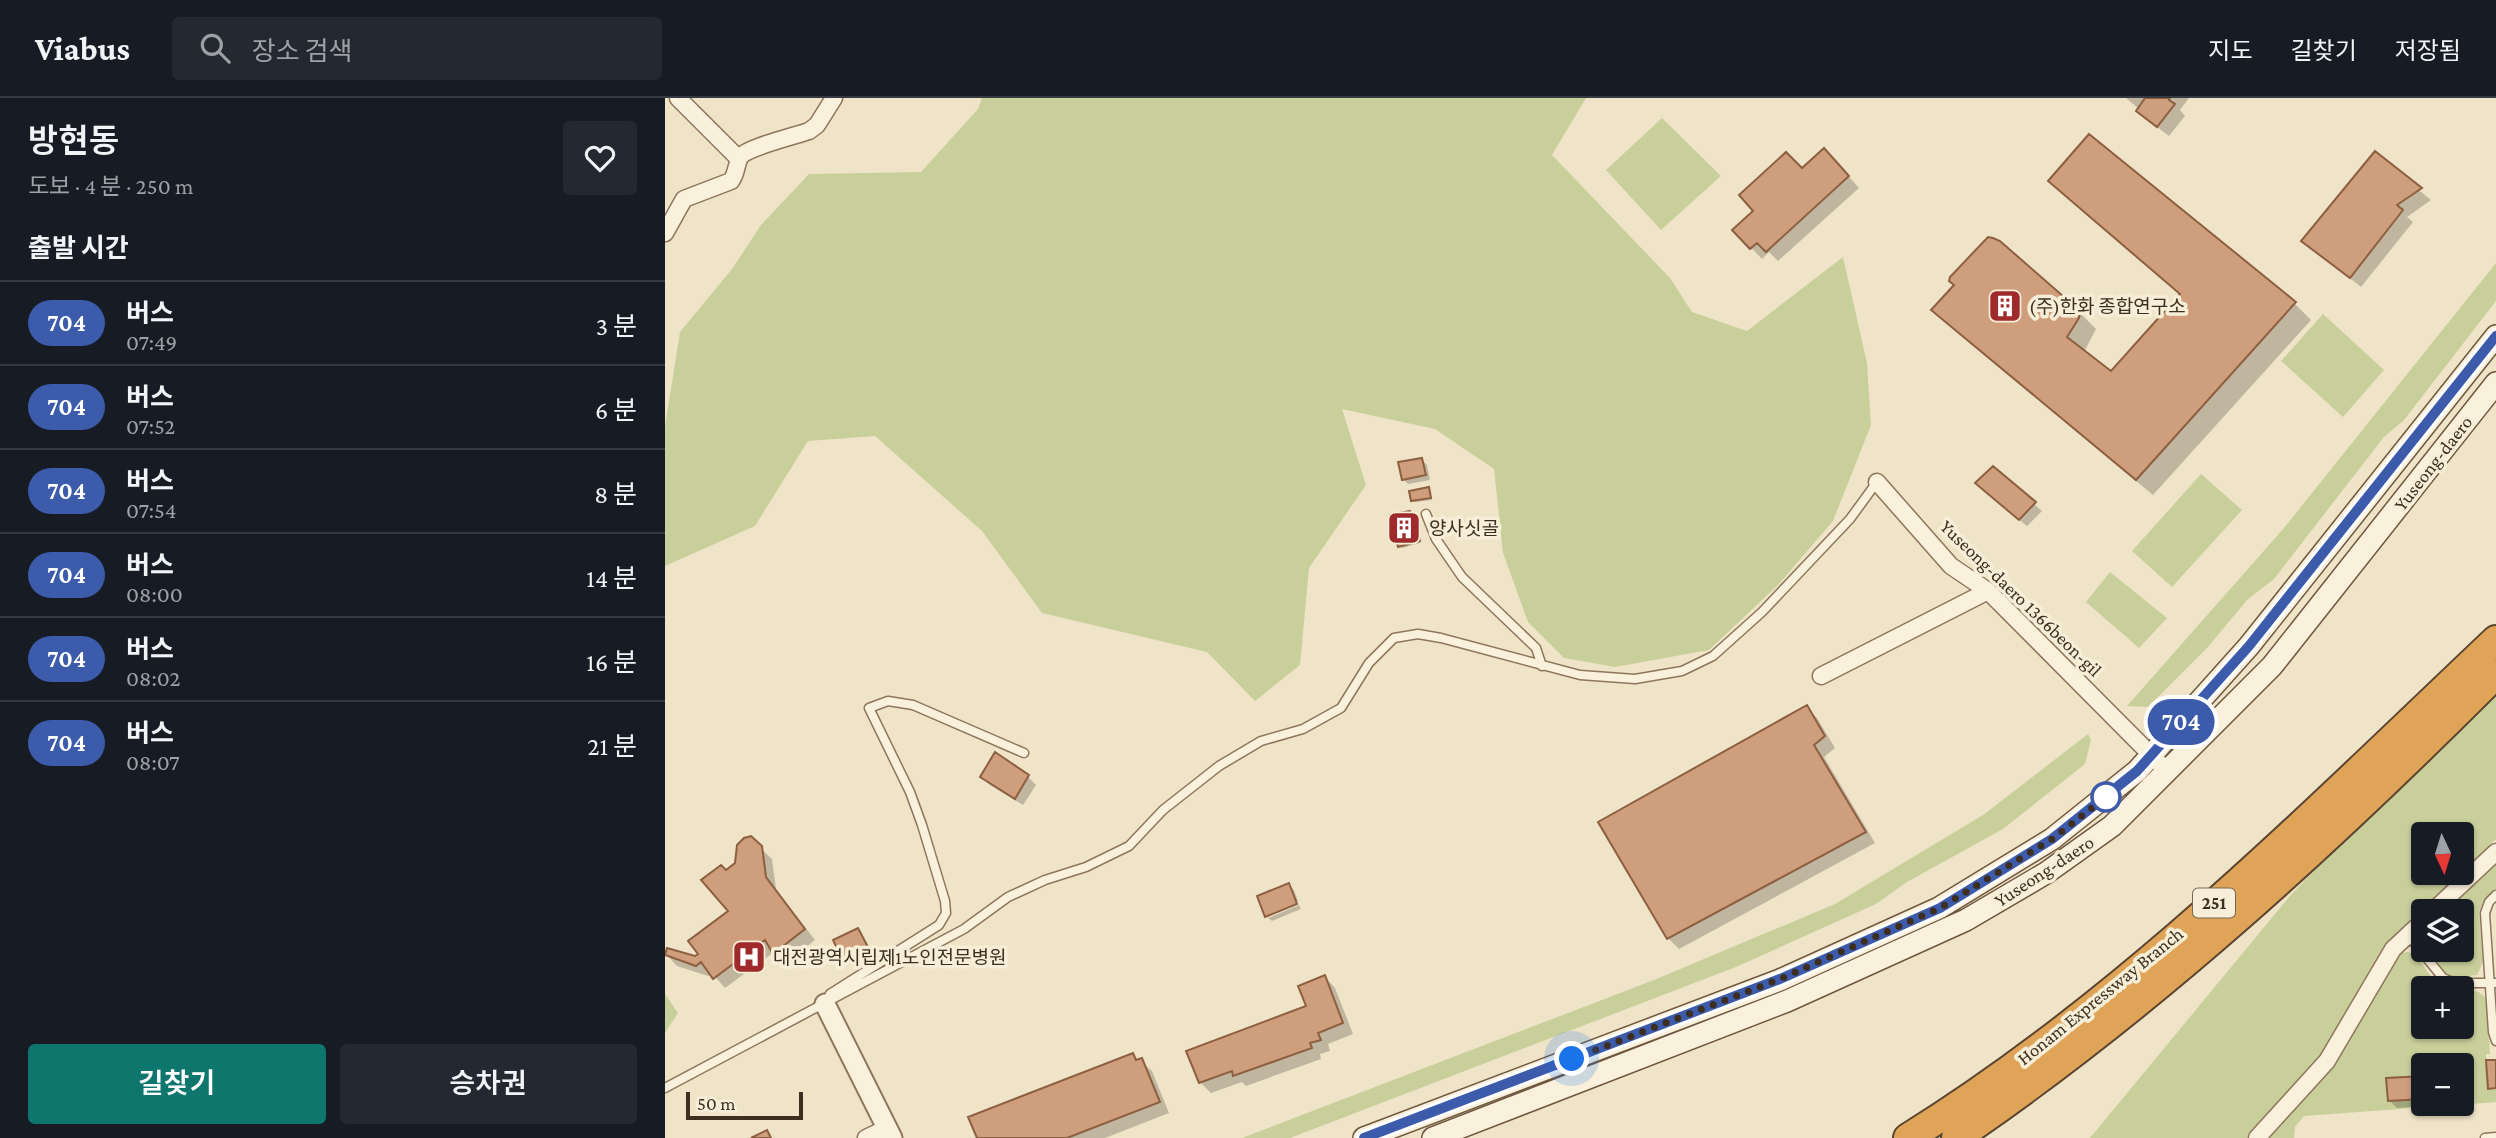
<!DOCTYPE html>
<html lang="ko">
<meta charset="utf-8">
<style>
:root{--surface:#171b24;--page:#242831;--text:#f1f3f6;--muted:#9ea1a6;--line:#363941;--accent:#0f766e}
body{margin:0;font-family:"Crimson Pro","Noto Sans KR",serif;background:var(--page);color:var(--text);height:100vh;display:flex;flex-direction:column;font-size:26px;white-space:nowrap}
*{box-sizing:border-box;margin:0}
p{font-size:23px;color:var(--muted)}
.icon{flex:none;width:38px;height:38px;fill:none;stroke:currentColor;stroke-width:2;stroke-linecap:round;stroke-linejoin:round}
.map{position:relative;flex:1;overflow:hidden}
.details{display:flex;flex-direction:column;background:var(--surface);width:665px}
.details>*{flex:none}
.badge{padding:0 14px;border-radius:23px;font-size:24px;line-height:46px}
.needle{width:46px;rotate:176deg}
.tools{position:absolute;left:1746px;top:724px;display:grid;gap:14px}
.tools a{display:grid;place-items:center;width:63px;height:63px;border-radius:7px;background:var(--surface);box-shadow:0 2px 5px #0004;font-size:35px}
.scale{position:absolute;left:21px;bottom:18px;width:117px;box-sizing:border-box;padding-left:7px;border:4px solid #3d2e20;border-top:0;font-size:19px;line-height:24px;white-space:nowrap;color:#3d2e20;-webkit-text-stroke:5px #f7eed8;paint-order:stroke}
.you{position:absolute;width:35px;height:35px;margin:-18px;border:5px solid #fff;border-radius:50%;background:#1a73e8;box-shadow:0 0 0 10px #1a73e833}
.map>.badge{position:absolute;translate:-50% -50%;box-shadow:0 0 0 4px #fff}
h2{padding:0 28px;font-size:26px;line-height:63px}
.round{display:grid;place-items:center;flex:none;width:74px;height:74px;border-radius:7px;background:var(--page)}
.summary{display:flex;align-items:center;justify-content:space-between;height:119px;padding:0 28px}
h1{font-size:33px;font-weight:600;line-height:52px}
.button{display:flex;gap:14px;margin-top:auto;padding:14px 28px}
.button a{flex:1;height:80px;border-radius:7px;background:var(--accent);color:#fff;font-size:28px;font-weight:600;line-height:80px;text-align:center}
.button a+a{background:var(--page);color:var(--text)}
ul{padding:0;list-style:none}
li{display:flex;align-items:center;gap:21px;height:84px;padding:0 28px;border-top:2px solid var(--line)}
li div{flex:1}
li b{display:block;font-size:26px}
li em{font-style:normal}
li .badge{min-width:77px;font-weight:700;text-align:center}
header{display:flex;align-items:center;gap:42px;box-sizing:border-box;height:98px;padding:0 35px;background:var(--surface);border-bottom:2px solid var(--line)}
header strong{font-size:33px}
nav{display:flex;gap:38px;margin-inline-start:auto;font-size:24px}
.search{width:490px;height:63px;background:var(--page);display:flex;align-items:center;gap:18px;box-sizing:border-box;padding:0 24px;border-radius:7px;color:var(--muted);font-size:26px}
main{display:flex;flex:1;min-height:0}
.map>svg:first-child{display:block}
.green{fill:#c9cf9b;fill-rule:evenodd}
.shadow{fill:#0003}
.building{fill:#cf9f7d;stroke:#8d5f41;stroke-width:2}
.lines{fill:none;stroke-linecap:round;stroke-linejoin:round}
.service-casing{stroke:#8d765c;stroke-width:11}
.minor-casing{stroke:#8d765c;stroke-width:19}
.tertiary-casing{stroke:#8d765c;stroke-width:23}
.secondary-casing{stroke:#6f573f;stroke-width:24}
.motorway-casing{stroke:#5b4430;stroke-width:32}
.service{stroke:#faf1dc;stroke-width:8}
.minor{stroke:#faf1dc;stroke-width:16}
.tertiary{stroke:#faf1dc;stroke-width:19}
.secondary{stroke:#faf1dc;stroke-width:21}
.motorway{stroke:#e0a458;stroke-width:28}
.line-casing{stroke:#fff;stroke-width:16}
.line{stroke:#3d5bab;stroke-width:10}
.walk{stroke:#3d2e20;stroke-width:7;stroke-dasharray:0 12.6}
.stop-dot{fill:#fff;stroke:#3d5bab;stroke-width:3.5}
.labels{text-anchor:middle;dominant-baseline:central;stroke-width:7;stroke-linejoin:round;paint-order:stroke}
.shield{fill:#f7eed8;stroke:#756857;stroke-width:2}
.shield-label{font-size:18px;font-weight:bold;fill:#3d2e20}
.poi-label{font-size:19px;fill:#3d2e20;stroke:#f7eed8;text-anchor:start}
.street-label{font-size:19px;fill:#3d2e20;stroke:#f7eed8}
</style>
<header>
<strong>Viabus</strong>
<div class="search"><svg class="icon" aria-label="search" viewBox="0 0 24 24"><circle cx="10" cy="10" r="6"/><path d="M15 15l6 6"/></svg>장소 검색</div>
<nav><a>지도</a><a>길찾기</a><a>저장됨</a></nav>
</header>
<main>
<section class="details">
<div class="summary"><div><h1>방현동</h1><p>도보 · 4 분 · 250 m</p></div><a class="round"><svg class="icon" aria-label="heart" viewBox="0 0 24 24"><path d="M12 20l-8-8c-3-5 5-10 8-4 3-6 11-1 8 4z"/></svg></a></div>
<h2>출발 시간</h2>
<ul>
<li><span class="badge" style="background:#3d5bab;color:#fff">704</span><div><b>버스</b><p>07:49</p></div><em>3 분</em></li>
<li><span class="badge" style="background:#3d5bab;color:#fff">704</span><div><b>버스</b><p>07:52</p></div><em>6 분</em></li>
<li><span class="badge" style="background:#3d5bab;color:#fff">704</span><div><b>버스</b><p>07:54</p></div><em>8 분</em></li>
<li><span class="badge" style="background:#3d5bab;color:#fff">704</span><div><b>버스</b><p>08:00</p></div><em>14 분</em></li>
<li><span class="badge" style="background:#3d5bab;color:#fff">704</span><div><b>버스</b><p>08:02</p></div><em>16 분</em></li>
<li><span class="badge" style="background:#3d5bab;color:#fff">704</span><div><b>버스</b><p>08:07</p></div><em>21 분</em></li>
</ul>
<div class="button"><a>길찾기</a><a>승차권</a></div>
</section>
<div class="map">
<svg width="1831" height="1040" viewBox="0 0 1831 1040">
<rect width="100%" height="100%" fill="#f0e4c8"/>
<path class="green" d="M317,0H921L887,57L1005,180L1027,214L1082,233L1178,159L1202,265L1206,327L1168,423L1113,487L1044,552L950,569L899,560L863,524L838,455L829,371L770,331L677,311L701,387L644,470L635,567L590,603L542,554L377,515L317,433L210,338L143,343L90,428L0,468V328L15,234L67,171L96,127L144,76L256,74L313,11Z
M997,20L1056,78L996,132L941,72Z
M1831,165V203L1739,322L1719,339L1609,481L1582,502L1543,549L1483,609L1462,608L1619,430Z
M1658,216L1719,272L1678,319L1616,263Z
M1536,376L1577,412L1507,489L1467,453Z
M1445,474L1502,520L1474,550L1421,504Z
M1831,595V741L1797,773V737H1759V775H1795L1721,845L1657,960L1582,1040H1425L1624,799L1656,765L1736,690Z
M1423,636L1426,642L1420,666L1338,731L1242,784L1211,806L1071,869L625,1040H577L989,882L1170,806L1318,717Z
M1831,765V792L1818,804L1814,814L1818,864L1812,877L1789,879L1782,877L1764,852H1797V814H1780Z
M1743,854C1761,860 1762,884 1781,891H1759V929H1797V892C1808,892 1815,892 1821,901L1825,956H1821L1823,990H1831V1004L1639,1018L1630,1029L1629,1040H1604L1658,980L1684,942L1735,855ZM1759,968H1797V1006H1759Z
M0,896L13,915L0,935Z"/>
<path class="shadow" d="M1461,0H1524L1515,12L1520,18L1504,38L1484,23L1473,13L1474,11Z
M1424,38L1630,206L1646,222L1488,397L1285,228L1269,212L1291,188L1414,214L1431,231L1419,254L1447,276L1516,197L1401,99Z
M1710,56L1766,102L1742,119L1748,124L1696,189L1639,143Z
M1170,63L1194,90L1113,163L1104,154L1097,161L1069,132Z
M757,362L762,367L765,382L743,386L738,381Z
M1328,370L1377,413L1362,428L1320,393Z
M764,391L767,402L750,404L748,402Z
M745,415L755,445L737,450L735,448Z
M1141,609L1152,620L1170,650L1159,659L1210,745L1014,851L1003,840Z
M317,679H363L371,687L358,707L325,687Z
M85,740L107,761L111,791L150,842L120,866L109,854L60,890L47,875L43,878L12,868L2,857L30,860L35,857L66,813L61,774L72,766Z
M624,787L629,792L633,803L602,817Z
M634,807L636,811L607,823L603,820Z
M193,832L206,854L184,865L179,860Z
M660,879L670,890L688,936L663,946L665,953L655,956L656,961L581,988L577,984L546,995L535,984L643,909Z
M467,957L487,973L504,1015L440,1040H314Z
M1759,980V1006H1792L1732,1010L1724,1002Z
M1797,981L1801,985L1802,1006H1797Z"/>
<path class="building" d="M1480,0H1505L1504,2L1510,6L1492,29L1471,13Z
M1424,36L1631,204L1471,382L1266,212L1289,187L1284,183L1285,179L1323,139L1328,140L1335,143L1415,213L1414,220L1402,239L1446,273L1515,196L1383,83Z
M1159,50L1184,78L1101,154L1092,145L1085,151L1067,132L1088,113L1074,97L1121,54L1137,70Z
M1710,53L1757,90L1732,107L1738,112L1685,180L1636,143Z
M757,360L761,377L737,382L733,364Z
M1328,368L1371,404L1354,422L1310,385Z
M764,389L766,400L746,403L744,393Z
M745,413L755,443L733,449L725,417Z
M1142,607L1160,638L1149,647L1201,734L1002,841L933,724Z
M330,654L364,677L350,701L315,679Z
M86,738L97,748L101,779L140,831L108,856L100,842L48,881L36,864L31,868L0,857L2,850L30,858L33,856L23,843L63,813L36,782L56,767L61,772L70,765L72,747L79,740Z
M624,785L632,806L600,819L592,798Z
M193,830L203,849L177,861L168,842Z
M660,877L678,925L653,935L656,942L645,945L647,950L568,978L567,973L534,985L521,953L641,908L633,888Z
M468,955L471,962L477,960L495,1004L402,1040H312L303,1019Z
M1821,962H1831V990L1823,991Z
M1759,978V1001L1723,1003L1721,980Z
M102,1032L106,1040H86Z"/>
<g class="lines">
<defs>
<path id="service" d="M761,416L771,441L797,479L871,550L877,568
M1831,797L1824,804L1820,815L1828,934L1831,943
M1743,837L1778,880L1790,885H1831
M160,906L165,896L274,827L281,815L280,803L257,727L245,694L204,610L223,603L248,607L359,655
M0,990L299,831L343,799L380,782L421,769L464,748L498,712L554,668L596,643L638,631L676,610L704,565L729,540L753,536L776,540L915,577L970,581L1017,573L1048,558L1097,514L1185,421L1212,384
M1820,1040L1831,1039"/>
<path id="minor" d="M13,0L74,61
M0,135L19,101L66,83C72,76 71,64 76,58C84,49 130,38 144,33L152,27L169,0
M1212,384L1286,468L1323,493L1494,665
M1156,578L1323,493
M1767,814L1831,754
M201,1040L222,1030
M1592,1040L1662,963L1728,851L1759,822"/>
<path id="tertiary" d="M160,906L227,1040"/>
<path id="secondary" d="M699,1040L1115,882L1274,810L1387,741L1472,673L1584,548L1831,238
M768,1040L1122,903L1301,822L1381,775L1447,728L1607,568L1831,285"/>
<path id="motorway" d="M1243,1040C1462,904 1645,718 1831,542
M1291,1040C1486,907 1664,743 1831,576"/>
</defs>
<use href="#service" class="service-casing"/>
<use href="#minor" class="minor-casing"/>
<use href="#tertiary" class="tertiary-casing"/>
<use href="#secondary" class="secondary-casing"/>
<use href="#motorway" class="motorway-casing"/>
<use href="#service" class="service"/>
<use href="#minor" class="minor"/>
<use href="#tertiary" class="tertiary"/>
<use href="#secondary" class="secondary"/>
<use href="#motorway" class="motorway"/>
</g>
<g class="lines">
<defs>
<path id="line" d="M699,1040L1115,881L1275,810L1387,741L1472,673L1584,548L1831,238"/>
</defs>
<use href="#line" class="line-casing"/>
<use href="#line" class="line"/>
<path class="walk" d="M907,961L1115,881L1275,810L1387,741L1441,699"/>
</g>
<defs>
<symbol id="building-square" viewBox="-11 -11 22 22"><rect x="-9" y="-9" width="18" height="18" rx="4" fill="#9e2a2b" stroke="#f7eed8"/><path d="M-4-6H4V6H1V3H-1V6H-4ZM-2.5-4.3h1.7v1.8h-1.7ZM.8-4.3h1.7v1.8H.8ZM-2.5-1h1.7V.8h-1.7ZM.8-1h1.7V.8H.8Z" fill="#fff"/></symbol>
<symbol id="hospital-square" viewBox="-11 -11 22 22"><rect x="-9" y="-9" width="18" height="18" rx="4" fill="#9e2a2b" stroke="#f7eed8"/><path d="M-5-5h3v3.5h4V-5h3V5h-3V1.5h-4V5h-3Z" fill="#fff"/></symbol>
</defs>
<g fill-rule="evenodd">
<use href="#building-square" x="1321" y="189" width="38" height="38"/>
<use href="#building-square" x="720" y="411" width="38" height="38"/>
<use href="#hospital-square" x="65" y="840" width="38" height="38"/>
</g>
<circle class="stop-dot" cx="1441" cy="699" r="14"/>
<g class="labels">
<rect class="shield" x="1528" y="790.5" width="42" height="29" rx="5"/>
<g class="shield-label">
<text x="1549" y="805">251</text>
</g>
<g class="poi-label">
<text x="1364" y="208">(주)한화 종합연구소</text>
<text x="764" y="430">양사싯골</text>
<text x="108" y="859">대전광역시립제1노인전문병원</text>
</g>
<g class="street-label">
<text transform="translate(1768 365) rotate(-52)">Yuseong-daero</text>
<text transform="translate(1356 500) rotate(44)">Yuseong-daero 1366beon-gil</text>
<text transform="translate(1379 773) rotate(-33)">Yuseong-daero</text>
<text transform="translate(1435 898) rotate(-39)">Honam Expressway Branch</text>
</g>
</g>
</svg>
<div class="tools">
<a><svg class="needle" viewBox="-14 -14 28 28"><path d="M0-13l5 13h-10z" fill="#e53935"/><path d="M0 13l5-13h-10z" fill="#9ea1a6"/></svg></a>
<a><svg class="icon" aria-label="layers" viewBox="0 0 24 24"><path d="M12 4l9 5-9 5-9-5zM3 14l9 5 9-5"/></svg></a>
<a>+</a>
<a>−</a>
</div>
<div class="scale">50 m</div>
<div class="you" style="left:907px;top:961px"></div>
<b class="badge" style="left:1516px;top:624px;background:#3d5bab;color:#fff">704</b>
</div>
</main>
